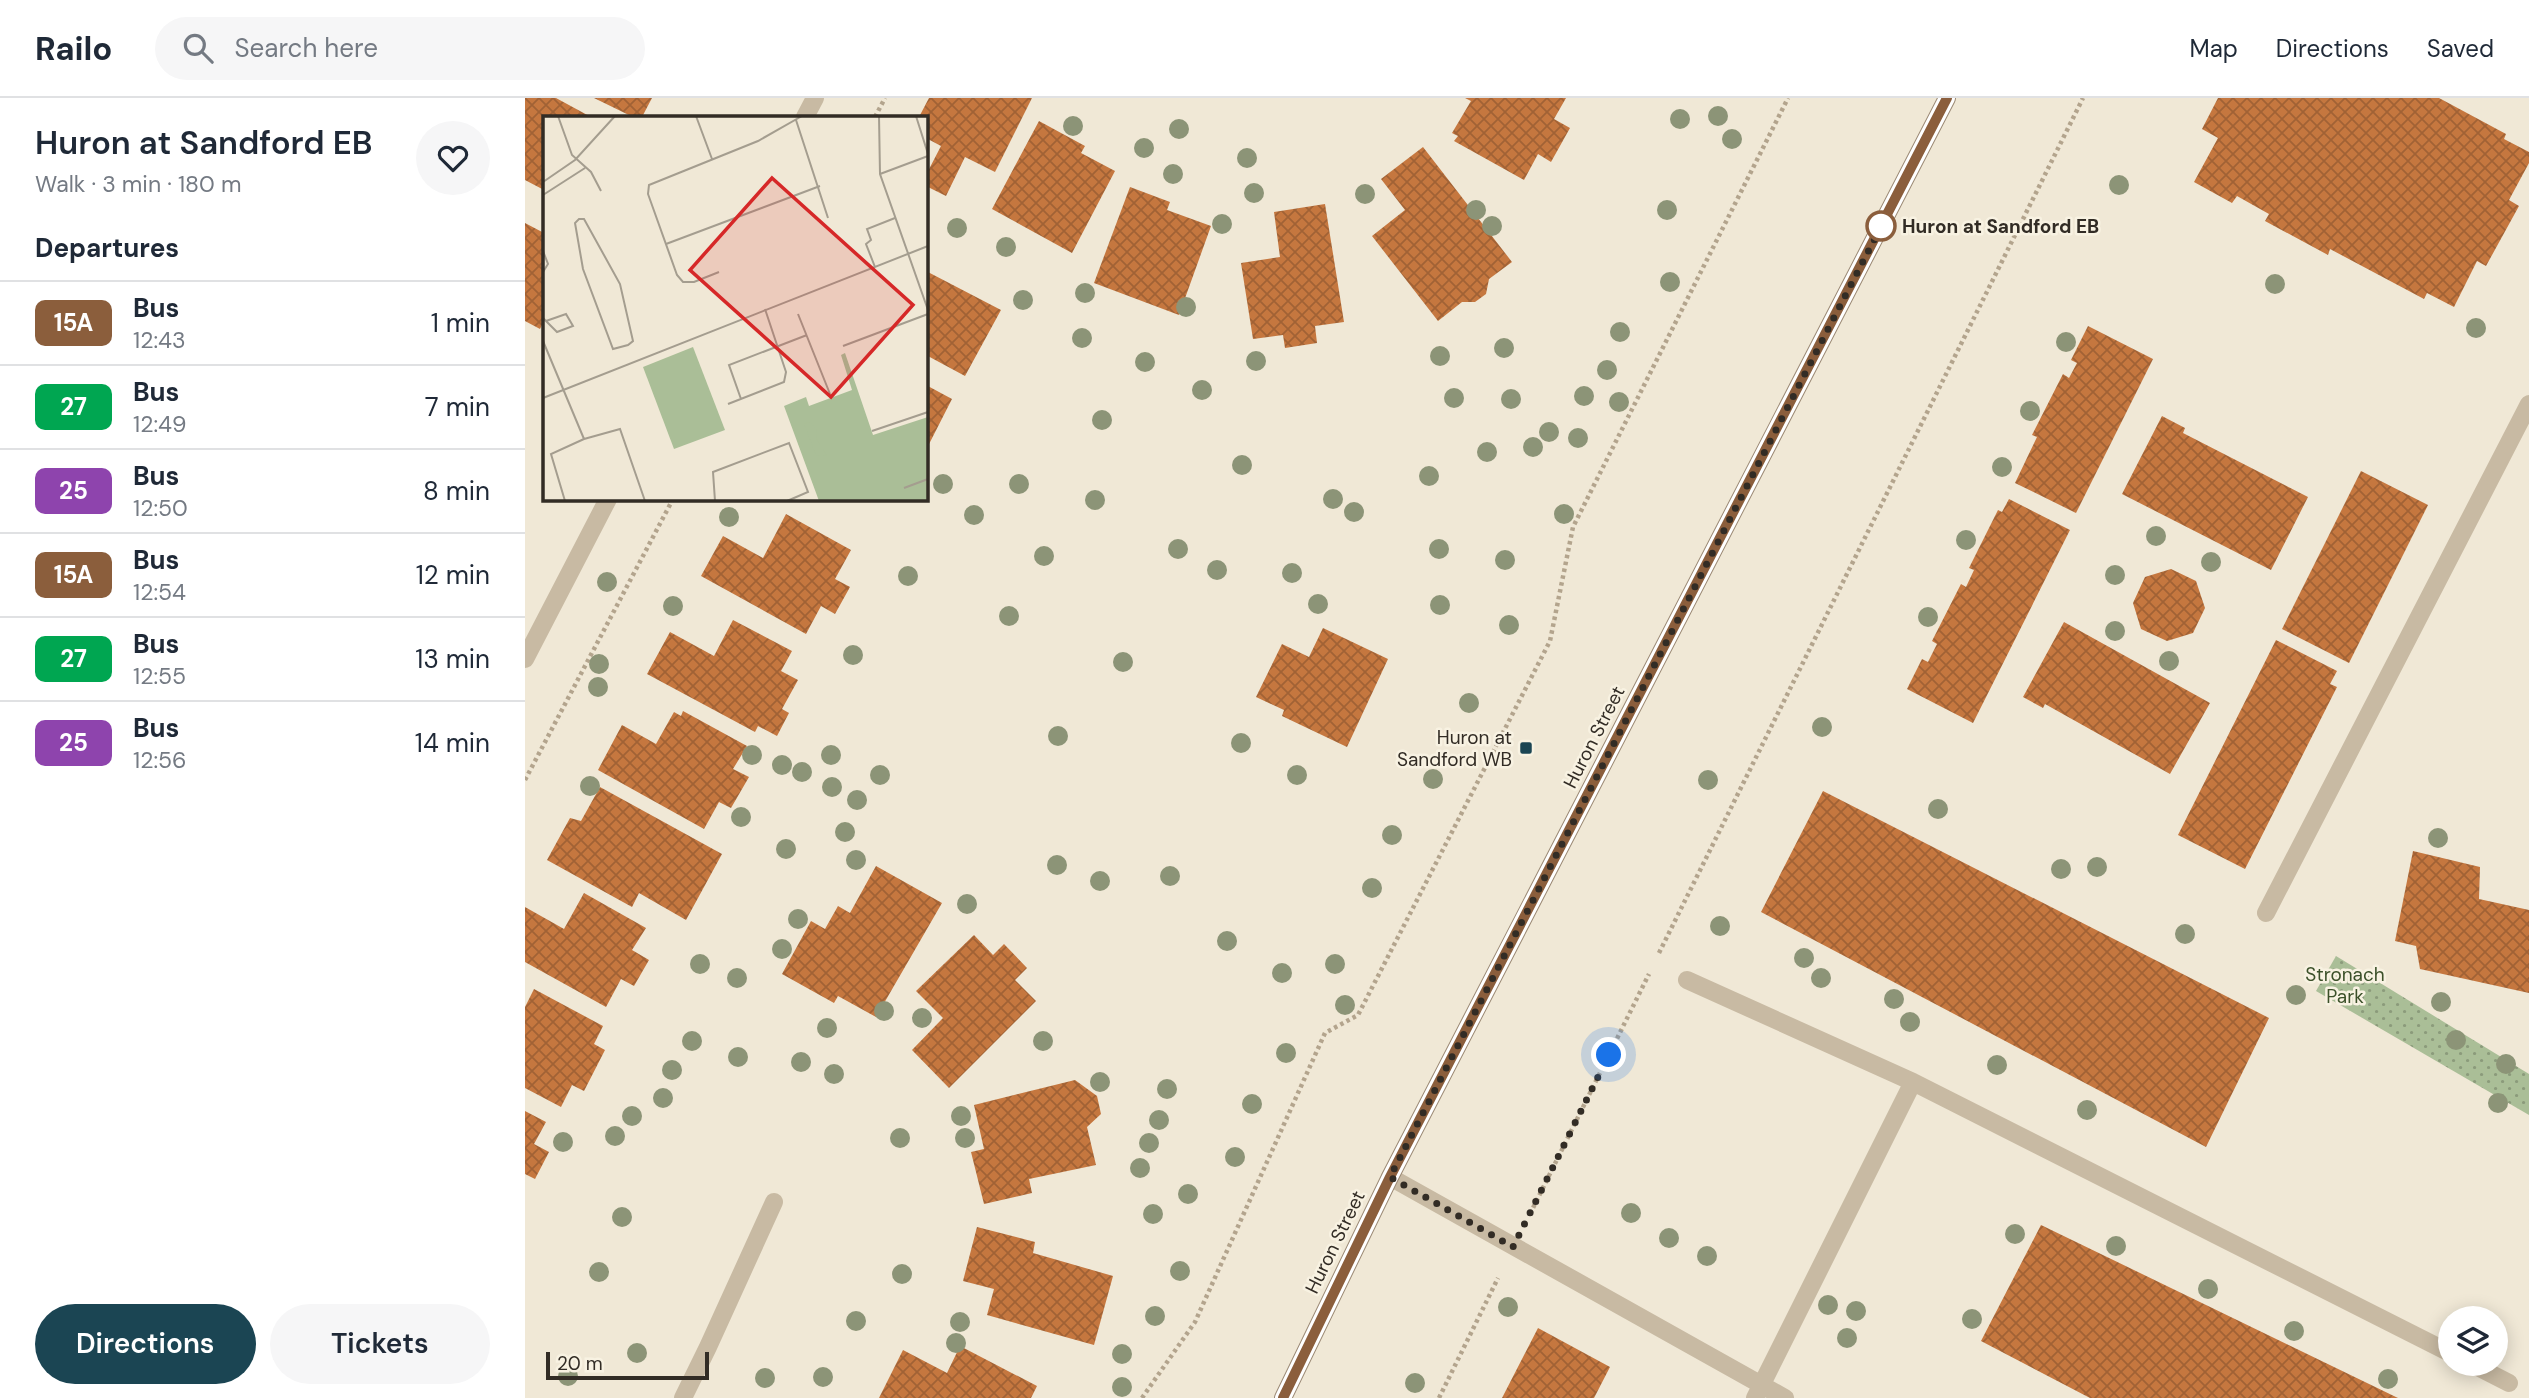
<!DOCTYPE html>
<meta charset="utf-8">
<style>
:root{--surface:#fff;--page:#f6f6f7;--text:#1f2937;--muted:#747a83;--line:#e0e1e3;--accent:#1b4553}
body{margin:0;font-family:"DM Sans",sans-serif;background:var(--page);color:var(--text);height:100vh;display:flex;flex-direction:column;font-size:26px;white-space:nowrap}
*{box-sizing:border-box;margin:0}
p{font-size:23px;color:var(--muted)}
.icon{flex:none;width:38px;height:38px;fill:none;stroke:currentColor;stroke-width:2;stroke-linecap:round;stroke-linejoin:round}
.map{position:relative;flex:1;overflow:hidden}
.panel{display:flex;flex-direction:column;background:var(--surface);width:525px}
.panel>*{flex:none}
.badge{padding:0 14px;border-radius:10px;font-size:24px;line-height:46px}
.tools{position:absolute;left:1913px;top:1208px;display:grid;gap:14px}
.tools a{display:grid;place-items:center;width:70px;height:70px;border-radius:50%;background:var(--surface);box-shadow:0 4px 18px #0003;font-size:35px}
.scale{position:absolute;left:21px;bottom:18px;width:163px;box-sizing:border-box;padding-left:7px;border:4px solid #322c25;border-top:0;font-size:19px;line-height:24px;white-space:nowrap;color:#322c25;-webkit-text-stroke:5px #f8f2e2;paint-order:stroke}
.you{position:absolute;width:35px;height:35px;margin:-18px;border:5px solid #fff;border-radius:50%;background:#1a73e8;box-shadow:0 0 0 10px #1a73e833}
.map>.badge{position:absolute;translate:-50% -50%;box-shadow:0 0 0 4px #fff}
h2{padding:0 35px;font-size:26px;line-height:63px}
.round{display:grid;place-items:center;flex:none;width:74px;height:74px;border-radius:37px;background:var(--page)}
.headline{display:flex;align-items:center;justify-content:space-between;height:119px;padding:0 35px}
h1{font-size:33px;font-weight:600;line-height:52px}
.action{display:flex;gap:14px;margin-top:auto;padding:14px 35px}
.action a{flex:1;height:80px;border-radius:42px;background:var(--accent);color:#fff;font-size:28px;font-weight:600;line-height:80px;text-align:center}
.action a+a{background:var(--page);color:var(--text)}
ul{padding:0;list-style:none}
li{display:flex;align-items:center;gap:21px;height:84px;padding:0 35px;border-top:2px solid var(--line)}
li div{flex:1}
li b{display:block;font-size:26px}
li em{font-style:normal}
li .badge{min-width:77px;font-weight:700;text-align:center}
header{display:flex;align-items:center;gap:42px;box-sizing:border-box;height:98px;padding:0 35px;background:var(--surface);border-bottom:2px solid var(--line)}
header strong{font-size:33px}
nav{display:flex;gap:38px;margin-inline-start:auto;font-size:24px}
.search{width:490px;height:63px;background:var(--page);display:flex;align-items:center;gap:18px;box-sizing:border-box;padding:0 24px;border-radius:38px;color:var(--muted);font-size:26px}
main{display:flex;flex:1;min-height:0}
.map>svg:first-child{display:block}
.park{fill:url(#park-dots)}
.building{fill:url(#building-cross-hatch)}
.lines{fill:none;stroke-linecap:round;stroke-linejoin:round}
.path{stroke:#b3a48d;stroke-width:4.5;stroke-dasharray:3.5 3.5;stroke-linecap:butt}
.service{stroke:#c8baa3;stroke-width:18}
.minor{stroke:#c8baa3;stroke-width:18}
.secondary{stroke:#9b8974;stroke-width:18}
.tree{fill:#8c9477}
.line-casing{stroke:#fff;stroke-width:16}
.line{stroke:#8b5e3c;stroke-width:10}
.walk{stroke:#322c25;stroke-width:7;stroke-dasharray:0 12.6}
.stop-dot{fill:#fff;stroke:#8b5e3c;stroke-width:3.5}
.poi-dot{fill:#1b4553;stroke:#f8f2e2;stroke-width:2.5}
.labels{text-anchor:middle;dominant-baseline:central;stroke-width:5;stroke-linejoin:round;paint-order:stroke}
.stop-label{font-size:19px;font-weight:bold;fill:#322c25;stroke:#f8f2e2;text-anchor:start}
.poi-label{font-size:19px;fill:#322c25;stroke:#f8f2e2;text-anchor:end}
.street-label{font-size:19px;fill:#322c25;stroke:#f8f2e2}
.park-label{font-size:19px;fill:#3b5029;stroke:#f8f2e2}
.inset-road{fill:none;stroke:#a49d8f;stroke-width:2}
.view{fill:#d62828;fill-opacity:0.15;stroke:#d62828;stroke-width:3.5}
.inset-edge{fill:none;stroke:#322c25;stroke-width:3.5}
</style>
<header>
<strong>Railo</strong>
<div class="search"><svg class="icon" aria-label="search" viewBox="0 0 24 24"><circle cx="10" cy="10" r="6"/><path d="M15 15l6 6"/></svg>Search here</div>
<nav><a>Map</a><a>Directions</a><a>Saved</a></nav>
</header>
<main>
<section class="panel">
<div class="headline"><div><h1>Huron at Sandford EB</h1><p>Walk · 3 min · 180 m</p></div><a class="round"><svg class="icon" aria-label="heart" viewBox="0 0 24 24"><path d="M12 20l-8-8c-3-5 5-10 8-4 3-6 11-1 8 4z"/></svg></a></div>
<h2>Departures</h2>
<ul>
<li><span class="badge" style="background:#8b5e3c;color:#fff">15A</span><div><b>Bus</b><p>12:43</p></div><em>1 min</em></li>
<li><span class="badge" style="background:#00a651;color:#fff">27</span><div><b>Bus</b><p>12:49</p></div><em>7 min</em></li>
<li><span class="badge" style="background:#8e44ad;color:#fff">25</span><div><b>Bus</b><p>12:50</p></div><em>8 min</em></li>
<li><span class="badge" style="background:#8b5e3c;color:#fff">15A</span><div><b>Bus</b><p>12:54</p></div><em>12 min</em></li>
<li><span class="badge" style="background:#00a651;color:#fff">27</span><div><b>Bus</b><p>12:55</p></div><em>13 min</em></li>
<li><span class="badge" style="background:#8e44ad;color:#fff">25</span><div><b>Bus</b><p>12:56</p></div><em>14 min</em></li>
</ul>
<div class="action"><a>Directions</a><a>Tickets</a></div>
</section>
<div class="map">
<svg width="2004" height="1300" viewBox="0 0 2004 1300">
<defs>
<pattern id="park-dots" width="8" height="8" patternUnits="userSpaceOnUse" patternTransform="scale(1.75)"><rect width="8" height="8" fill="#aabe97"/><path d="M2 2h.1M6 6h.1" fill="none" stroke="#8b9b7b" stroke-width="1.8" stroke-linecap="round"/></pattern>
<pattern id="building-cross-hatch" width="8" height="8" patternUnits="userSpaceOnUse" patternTransform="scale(1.75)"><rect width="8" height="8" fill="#c5773f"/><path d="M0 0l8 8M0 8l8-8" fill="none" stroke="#a16235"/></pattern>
</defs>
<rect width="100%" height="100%" fill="#f0e8d6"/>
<path class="park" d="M1811,858L2004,976V1017L1791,893Z"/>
<path class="building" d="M0,0H31L66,19H19V92L0,82Z
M69,0H127L117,19H108Z
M404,0H507L470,74L440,59L421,98L401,88V77L416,48L401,40V19H394Z
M940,0H1041L1029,21L1045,30L1026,64L1013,56L999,82L929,43L933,38L927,35L946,3Z
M1693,0H1914L1981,36L1979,41L2004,54V65L1984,102L1994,108L1961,168L1952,163L1929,209L1902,195L1899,201L1805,151L1803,157L1740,123L1744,116L1712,98L1707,105L1669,84L1693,40L1677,31Z
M514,23L560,48L556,55L590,73L547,155L467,111Z
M898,49L987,164L964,181L961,196L950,204H937L913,223L847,138L880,112L856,81Z
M605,89L645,104L642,112L686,128L654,217L569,185Z
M800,106L819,224L790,228L792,245L760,250L758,237L728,241L716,165L755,159L749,114Z
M0,125L19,135V223L15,231L0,223Z
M401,173L476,212L440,278L401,257Z
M1563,228L1628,261L1551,415L1490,385L1512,339L1507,337L1538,276L1544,280L1552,265L1546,262Z
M401,287L427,301L401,352Z
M1637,318L1660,330L1658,335L1783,399L1746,472L1597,396Z
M1836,373L1903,407L1824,565L1757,531Z
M1484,401L1545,432L1448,625L1382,591L1397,561L1403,564L1412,546L1407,543L1436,486L1441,489L1449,472L1444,470L1473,412L1477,414Z
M261,416L326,452L310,481L325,489L310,516L296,508L281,536L176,478L198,438L238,460Z
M1646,471L1671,483L1680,510L1668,535L1642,543L1616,531L1608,505L1620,479Z
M208,522L267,553L256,573L273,582L257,611L264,615L252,638L233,628L230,634L122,576L145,534L189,558Z
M1539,524L1685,605L1645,676L1520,606L1518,610L1498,599Z
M798,530L863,561L822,649L757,618L759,612L731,599L757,546L784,559Z
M1751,542L1812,573L1805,586L1812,589L1720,771L1653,737Z
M158,613L222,648L208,671L224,679L206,710L194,704L179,731L73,672L97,627L131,646L149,614L156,618Z
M75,689L197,756L161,822L114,795L107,809L22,762L45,720L56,723Z
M1298,693L1744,920L1681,1049L1236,814Z
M1888,753L1955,769L1954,801L2004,812V895L1895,871L1891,848L1870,843Z
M351,768L417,805L351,919L313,898L309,905L257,876L286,823L300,831L313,808L325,815Z
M59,795L121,830L107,852L124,862L109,888L96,881L81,909L0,864V809L39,831Z
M449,837L468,857L479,846L502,870L490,882L511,903L424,990L387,952L418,920L391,893Z
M9,891L78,928L69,946L80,952L59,993L47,987L36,1009L0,990V909Z
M550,982L572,998L576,1016L562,1029L571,1067L504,1081L507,1095L459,1106L446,1054L459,1051L449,1007Z
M0,1013L21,1024L9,1046L24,1054L10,1081L0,1076Z
M1516,1127L1873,1300H1565L1456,1243Z
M452,1129L510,1144L508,1155L588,1178L569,1247L462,1217L469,1191L438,1183Z
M1013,1230L1085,1269L1069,1300H977Z
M435,1248L512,1288L506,1300H354L378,1252L422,1275Z"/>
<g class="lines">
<path class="path" d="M350,19L360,0
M0,682L148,401
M1134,855L1558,0
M1005,1116L1124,876
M617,1300L670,1224L800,935L833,917L1025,543L1048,429L1263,0
M914,1300L973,1180"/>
<path class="service" d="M1741,815L2004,306
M1162,882L1388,984L1925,1255
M865,1079L1260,1300
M1945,1265L1984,1285
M1230,1300L1388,984"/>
<path class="minor" d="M280,19L290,0
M0,561L83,401
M158,1300L183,1249L249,1104"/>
<path class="secondary" d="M758,1300L865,1079L1422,0"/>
</g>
<g class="tree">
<circle cx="1193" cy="18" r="10"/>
<circle cx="1155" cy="21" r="10"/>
<circle cx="548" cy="28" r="10"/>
<circle cx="654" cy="31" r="10"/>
<circle cx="1207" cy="41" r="10"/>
<circle cx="619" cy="50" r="10"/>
<circle cx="722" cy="60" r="10"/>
<circle cx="648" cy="76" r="10"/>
<circle cx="1594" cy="87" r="10"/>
<circle cx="729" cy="95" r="10"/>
<circle cx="840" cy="96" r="10"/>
<circle cx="951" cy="112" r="10"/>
<circle cx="1142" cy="112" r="10"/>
<circle cx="697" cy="126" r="10"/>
<circle cx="967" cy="128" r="10"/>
<circle cx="432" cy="130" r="10"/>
<circle cx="481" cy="149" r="10"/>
<circle cx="1145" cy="184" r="10"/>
<circle cx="1750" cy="186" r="10"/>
<circle cx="560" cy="195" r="10"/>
<circle cx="498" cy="202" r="10"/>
<circle cx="661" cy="209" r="10"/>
<circle cx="1951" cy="230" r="10"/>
<circle cx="1095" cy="234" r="10"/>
<circle cx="557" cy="240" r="10"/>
<circle cx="1541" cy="244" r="10"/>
<circle cx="979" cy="250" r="10"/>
<circle cx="915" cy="258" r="10"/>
<circle cx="731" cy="263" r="10"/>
<circle cx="620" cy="264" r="10"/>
<circle cx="1082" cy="272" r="10"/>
<circle cx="677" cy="292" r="10"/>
<circle cx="1059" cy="298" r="10"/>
<circle cx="929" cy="300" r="10"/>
<circle cx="986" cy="301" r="10"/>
<circle cx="1094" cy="304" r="10"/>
<circle cx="1505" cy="313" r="10"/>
<circle cx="577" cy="322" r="10"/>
<circle cx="1024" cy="334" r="10"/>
<circle cx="1053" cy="340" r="10"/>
<circle cx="1008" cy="349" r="10"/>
<circle cx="962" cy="354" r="10"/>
<circle cx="717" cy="367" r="10"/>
<circle cx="1477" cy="369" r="10"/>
<circle cx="904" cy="378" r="10"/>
<circle cx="418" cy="386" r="10"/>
<circle cx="494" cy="386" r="10"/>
<circle cx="808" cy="401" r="10"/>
<circle cx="570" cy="402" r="10"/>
<circle cx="829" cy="414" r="10"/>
<circle cx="1039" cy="416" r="10"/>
<circle cx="449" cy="417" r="10"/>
<circle cx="204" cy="419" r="10"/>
<circle cx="1631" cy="438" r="10"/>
<circle cx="1441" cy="442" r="10"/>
<circle cx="653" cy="451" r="10"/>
<circle cx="914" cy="451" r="10"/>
<circle cx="519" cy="458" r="10"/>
<circle cx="980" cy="462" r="10"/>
<circle cx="1686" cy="464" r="10"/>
<circle cx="692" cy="472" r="10"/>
<circle cx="767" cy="475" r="10"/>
<circle cx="1590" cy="477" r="10"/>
<circle cx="383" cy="478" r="10"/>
<circle cx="82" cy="484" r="10"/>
<circle cx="793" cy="506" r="10"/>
<circle cx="915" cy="507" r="10"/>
<circle cx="148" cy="508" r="10"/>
<circle cx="484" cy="518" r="10"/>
<circle cx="1403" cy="519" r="10"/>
<circle cx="984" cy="527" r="10"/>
<circle cx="1590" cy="533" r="10"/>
<circle cx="328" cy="557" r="10"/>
<circle cx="1644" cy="563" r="10"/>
<circle cx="598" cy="564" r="10"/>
<circle cx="74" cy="566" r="10"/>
<circle cx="73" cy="589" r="10"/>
<circle cx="944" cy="605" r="10"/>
<circle cx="1297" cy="629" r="10"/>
<circle cx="533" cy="638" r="10"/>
<circle cx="716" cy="645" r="10"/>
<circle cx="227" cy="657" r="10"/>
<circle cx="306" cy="657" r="10"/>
<circle cx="257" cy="667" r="10"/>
<circle cx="277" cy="674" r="10"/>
<circle cx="355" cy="677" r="10"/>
<circle cx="772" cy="677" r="10"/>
<circle cx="908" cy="681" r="10"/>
<circle cx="1183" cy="682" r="10"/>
<circle cx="65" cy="688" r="10"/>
<circle cx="307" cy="689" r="10"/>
<circle cx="332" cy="702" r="10"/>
<circle cx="1413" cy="711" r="10"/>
<circle cx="216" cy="719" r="10"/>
<circle cx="320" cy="734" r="10"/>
<circle cx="867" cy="737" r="10"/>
<circle cx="1913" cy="740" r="10"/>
<circle cx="261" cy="751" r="10"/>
<circle cx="331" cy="762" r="10"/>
<circle cx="532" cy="767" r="10"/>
<circle cx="1572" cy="769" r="10"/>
<circle cx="1536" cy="771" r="10"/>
<circle cx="645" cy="778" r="10"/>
<circle cx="575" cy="783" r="10"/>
<circle cx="847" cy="790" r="10"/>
<circle cx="442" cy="806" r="10"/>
<circle cx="273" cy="821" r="10"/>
<circle cx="1195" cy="828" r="10"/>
<circle cx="1660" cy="836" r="10"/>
<circle cx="702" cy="843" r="10"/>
<circle cx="257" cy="851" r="10"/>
<circle cx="1279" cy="860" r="10"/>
<circle cx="175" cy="866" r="10"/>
<circle cx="810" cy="866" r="10"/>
<circle cx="757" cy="875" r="10"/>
<circle cx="212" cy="880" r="10"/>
<circle cx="1296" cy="880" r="10"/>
<circle cx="1771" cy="897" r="10"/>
<circle cx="1369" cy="901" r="10"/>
<circle cx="1916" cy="904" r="10"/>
<circle cx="820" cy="907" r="10"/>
<circle cx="359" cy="913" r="10"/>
<circle cx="397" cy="920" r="10"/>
<circle cx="1385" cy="924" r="10"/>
<circle cx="302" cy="930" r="10"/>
<circle cx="1931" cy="942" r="10"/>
<circle cx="167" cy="943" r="10"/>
<circle cx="518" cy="943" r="10"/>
<circle cx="761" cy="955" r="10"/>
<circle cx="213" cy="959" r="10"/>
<circle cx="276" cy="964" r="10"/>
<circle cx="1981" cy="966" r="10"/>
<circle cx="1472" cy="967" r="10"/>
<circle cx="147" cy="972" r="10"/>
<circle cx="309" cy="976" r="10"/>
<circle cx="575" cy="984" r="10"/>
<circle cx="642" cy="991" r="10"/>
<circle cx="138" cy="1000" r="10"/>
<circle cx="1973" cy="1005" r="10"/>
<circle cx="727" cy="1006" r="10"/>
<circle cx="1562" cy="1012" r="10"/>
<circle cx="107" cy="1018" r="10"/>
<circle cx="436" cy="1018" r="10"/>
<circle cx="634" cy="1022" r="10"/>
<circle cx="90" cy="1038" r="10"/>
<circle cx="375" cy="1040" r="10"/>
<circle cx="440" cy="1040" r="10"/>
<circle cx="38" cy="1044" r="10"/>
<circle cx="624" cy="1045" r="10"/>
<circle cx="710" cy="1059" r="10"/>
<circle cx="615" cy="1070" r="10"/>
<circle cx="663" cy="1096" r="10"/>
<circle cx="1106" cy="1115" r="10"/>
<circle cx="628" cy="1116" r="10"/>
<circle cx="97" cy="1119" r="10"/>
<circle cx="1490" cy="1136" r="10"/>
<circle cx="1144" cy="1140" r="10"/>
<circle cx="1591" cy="1148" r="10"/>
<circle cx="1182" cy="1158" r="10"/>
<circle cx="655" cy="1173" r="10"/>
<circle cx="74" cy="1174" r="10"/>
<circle cx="377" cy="1176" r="10"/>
<circle cx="1683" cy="1191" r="10"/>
<circle cx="1303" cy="1207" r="10"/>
<circle cx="983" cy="1209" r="10"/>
<circle cx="1331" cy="1213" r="10"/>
<circle cx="630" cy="1218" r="10"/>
<circle cx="1447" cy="1221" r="10"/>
<circle cx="331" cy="1223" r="10"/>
<circle cx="435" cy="1224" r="10"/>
<circle cx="1769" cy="1233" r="10"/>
<circle cx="1322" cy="1240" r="10"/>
<circle cx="431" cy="1245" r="10"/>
<circle cx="112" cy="1255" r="10"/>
<circle cx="597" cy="1256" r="10"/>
<circle cx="43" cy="1278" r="10"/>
<circle cx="298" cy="1279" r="10"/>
<circle cx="240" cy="1280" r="10"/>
<circle cx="1863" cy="1281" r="10"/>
<circle cx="890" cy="1285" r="10"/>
<circle cx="597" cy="1289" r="10"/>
</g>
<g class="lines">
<defs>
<path id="line" d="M758,1300L865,1079L1422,0"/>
</defs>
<use href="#line" class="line-casing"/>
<use href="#line" class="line"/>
<path class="walk" d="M1084,957L988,1149L865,1079L1362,117L1356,128"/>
</g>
<circle class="stop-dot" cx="1356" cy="128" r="14"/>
<rect class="poi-dot" x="994" y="643" width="14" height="14" rx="3.5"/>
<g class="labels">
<g class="stop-label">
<text x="1377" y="128">Huron at Sandford EB</text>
</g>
<g class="poi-label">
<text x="987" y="639">Huron at<tspan x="987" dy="22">Sandford WB</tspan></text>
</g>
<g class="street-label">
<text transform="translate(1069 639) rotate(-63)">Huron Street</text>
<text transform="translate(810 1144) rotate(-64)">Huron Street</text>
</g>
<g class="park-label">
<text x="1820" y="876">Stronach<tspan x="1820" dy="22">Park</tspan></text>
</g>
</g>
<g transform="translate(18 18)">
<rect width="385" height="385" fill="#f0e8d6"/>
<path d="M150,231L182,314L131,333L100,251Z" fill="#aabe97"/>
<path d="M302,237L330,319L385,301V385H276L241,290L263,281L266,290L309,274L298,239Z" fill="#aabe97"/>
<path d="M266,306L274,313L273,322L284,340L273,339L261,308Z" fill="#aabe97"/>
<path class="inset-road" d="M15,0L29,39L48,56L58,75M153,0L169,43M336,0L337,58L385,194M373,0L385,38M253,4L285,102M337,58L385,40M0,66L32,44L72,0M0,79L42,52M36,103H41L77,168L90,225L85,229L70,233L40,153L32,107ZM123,128L277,70M0,135L5,148L0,156M332,151L323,128L328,124L324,113L352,102M176,156L151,166H140L134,159L105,78L106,69L215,25L259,0M255,198L287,278M0,202L14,216L30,210L23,198L3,205M0,225L41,323L77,313L102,385M300,230L385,198M0,282L385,130M198,283L186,249L264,219M185,288L241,266L243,256L222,193M329,315L385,296M361,372L385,363M22,385L8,338L41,323M172,385L170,356L246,327L265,376L244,385"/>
<path class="view" d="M229,62L370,189L288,281L147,154Z"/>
<rect width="385" height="385" class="inset-edge"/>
</g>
</svg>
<div class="tools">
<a><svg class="icon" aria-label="layers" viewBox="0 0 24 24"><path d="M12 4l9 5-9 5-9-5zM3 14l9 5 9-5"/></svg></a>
</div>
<div class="scale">20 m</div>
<div class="you" style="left:1084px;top:957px"></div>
</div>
</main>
